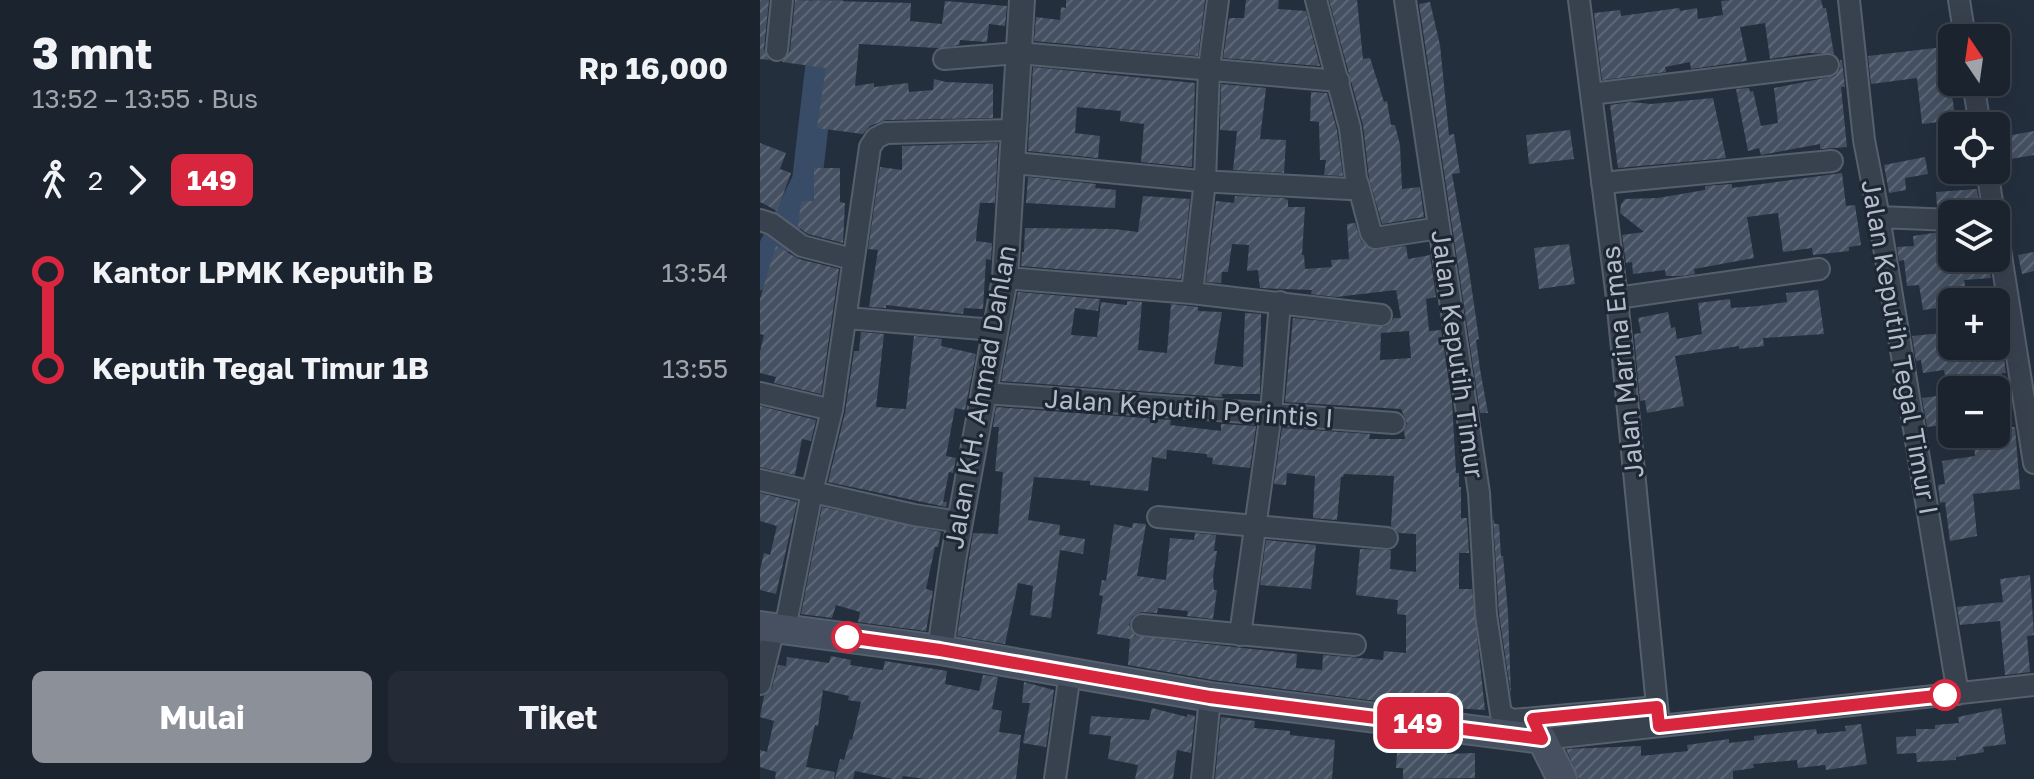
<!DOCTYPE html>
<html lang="id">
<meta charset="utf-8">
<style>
:root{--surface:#1b232e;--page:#242b36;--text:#f1f3f6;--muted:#a0a4aa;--line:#39404a;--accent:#8c9099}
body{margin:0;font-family:"Golos Text",sans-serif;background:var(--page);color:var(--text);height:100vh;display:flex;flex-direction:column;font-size:30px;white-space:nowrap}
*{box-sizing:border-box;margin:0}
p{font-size:26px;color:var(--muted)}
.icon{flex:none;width:44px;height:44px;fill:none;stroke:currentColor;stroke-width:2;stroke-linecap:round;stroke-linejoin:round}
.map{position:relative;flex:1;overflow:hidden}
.details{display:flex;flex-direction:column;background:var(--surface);width:760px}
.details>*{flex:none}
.badge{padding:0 16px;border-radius:12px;font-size:28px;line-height:52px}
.needle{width:52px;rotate:347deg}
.controls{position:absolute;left:1178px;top:24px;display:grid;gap:16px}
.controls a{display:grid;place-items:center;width:72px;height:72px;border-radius:12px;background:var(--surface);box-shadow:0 8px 32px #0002,0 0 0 2px var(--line);font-size:40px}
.map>.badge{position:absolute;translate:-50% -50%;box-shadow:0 0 0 4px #fff}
.legs{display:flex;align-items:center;gap:12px;height:88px;padding:0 32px;font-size:26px}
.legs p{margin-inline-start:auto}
.headline{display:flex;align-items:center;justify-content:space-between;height:136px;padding:0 32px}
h1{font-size:44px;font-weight:700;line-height:60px}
.cta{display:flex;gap:16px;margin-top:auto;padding:16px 32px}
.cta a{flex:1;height:92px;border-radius:12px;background:var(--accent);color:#fff;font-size:32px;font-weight:700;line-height:92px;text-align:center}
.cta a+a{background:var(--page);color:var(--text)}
ul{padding:0 32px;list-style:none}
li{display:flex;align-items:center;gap:28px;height:96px;font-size:30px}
li i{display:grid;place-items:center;width:12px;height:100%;margin:0 10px;background:currentColor}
li i::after{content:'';width:20px;height:20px;margin:-10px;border:6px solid;border-radius:50%;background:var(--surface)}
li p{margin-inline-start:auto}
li:first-child i{background:linear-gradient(#0000 50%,currentColor 0)}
li:last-child i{background:linear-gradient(currentColor 50%,#0000 0)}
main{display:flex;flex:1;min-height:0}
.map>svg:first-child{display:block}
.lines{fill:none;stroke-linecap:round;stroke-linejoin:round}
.river{stroke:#394c67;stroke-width:30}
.building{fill:url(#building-hatch);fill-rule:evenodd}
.minor-casing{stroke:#565f6c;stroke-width:24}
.tertiary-casing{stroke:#565f6c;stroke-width:28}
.secondary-casing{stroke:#565f6c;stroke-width:32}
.minor{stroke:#38414e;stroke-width:20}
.tertiary{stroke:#38414e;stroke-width:24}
.secondary{stroke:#465061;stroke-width:28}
.line-1-casing{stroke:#fff;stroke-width:18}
.line-1{stroke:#d7263d;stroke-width:12}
.stop-1-dot{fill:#fff;stroke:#d7263d;stroke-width:4}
.labels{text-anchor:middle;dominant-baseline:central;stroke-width:6;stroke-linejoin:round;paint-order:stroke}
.street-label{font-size:26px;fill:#b4bcc9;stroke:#1d2633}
</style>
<main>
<section class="details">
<div class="headline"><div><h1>3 mnt</h1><p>13:52 – 13:55 · Bus</p></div><b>Rp 16,000</b></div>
<div class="legs"><svg class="icon" aria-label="walk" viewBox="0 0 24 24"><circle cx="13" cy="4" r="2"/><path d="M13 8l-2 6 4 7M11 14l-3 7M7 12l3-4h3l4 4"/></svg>2<svg class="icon" aria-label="forward" viewBox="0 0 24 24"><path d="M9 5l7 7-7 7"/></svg><b class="badge" style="background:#d7263d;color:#fff">149</b></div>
<ul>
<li><i style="color:#d7263d"></i><b>Kantor LPMK Keputih B</b><p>13:54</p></li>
<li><i style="color:#d7263d"></i><b>Keputih Tegal Timur 1B</b><p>13:55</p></li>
</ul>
<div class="cta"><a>Mulai</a><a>Tiket</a></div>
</section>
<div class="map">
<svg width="1274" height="779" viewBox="0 0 1274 779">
<defs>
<pattern id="building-hatch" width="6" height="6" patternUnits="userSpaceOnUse" patternTransform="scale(2)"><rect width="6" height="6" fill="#455162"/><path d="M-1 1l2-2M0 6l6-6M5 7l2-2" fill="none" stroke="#5d6877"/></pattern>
</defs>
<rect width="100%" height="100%" fill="#242f3e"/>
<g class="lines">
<path class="river" d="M0,275L47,181L68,0"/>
</g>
<path class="building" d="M0,0H9L4,49L9,60L0,59Z
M35,0L151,3L150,21L182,24L185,1L247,6L245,26L229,24L227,42L200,40L199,45L178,48L99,44L95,86L114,83V87L148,83L149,92L173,90L174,79L186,82L233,84V118L126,120L110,126L103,134L57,128L66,68L22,62L30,51Z
M306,0H445L438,56L274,41L276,17L300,20L301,7L306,8Z
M486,0H519L518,9L546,11L560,66L463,58L469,18H484Z
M569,0H597L603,59L610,58L624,102L627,101L631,125H635L640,145L642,189L660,187L664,217L622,224L609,178L603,125Z
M971,0H1061L1063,8H1066L1074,54L1049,53L1010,59L1005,23L980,27L987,61L931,69L930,62L905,67L906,72L842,80L834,13L860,10L861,16L919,8L920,11L937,8L938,19L963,15L961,1Z
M670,2L680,45L689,135L694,134L700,173L692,174L708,263L719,339L716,340L720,369L728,413H720L659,4Z
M1192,46V96L1196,120L1162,124L1157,78L1111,84L1108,56Z
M1080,60H1082L1085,87H1081L1087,147L1060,149V144L1001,155L999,148L988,151L976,89L989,88L990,92L993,91L1001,126L1018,123L1014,88L1075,76L1080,69Z
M273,67L435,83L432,167L381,162L384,124L360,121L361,111L317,107L315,133L340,136L338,158L268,151Z
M461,84L506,88L500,139L526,140L524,173L473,170L477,131L460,130Z
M551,92L567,93L577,130L583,176L564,175L566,160H560L559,122L550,121Z
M953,98L966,158L858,168L850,105L871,102L891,104Z
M810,130L814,159L769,164L766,135Z
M1274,131V155L1239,161L1236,138Z
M0,143L26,153L20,169L31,173L17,211L0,202Z
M238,143L235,203H220L217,227L216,241L232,243L231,260L226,259L223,309L204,308L203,314L126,305V308L109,307L118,250L108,249L120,167L142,170V146Z
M1165,157L1168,174L1145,178L1146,190L1129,193L1124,165Z
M54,168H80V202L85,203L83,243L48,234L38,227L41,201H54Z
M1082,173L1086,206L1095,205L1101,245L1089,247V251L1053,255L1052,248L1023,252L1018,213L987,217L994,258L934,269L935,274L921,276H906L905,270L873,274L872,262L866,263L862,235L884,232L860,213L861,204L865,199L898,198L945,190V186L972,184V188Z
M268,177L336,184L335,188L356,190L355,208L266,203Z
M1217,189L1221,214H1203L1193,207L1177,206L1176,192Z
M383,196L430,199L421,279L261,266L262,252H264L265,228L354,229L378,232Z
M475,196L523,198L528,200V207H545L542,255H544L545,269L572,267L571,260L589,259L587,224L595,223L601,241L611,250L646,246L648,259L670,255L676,297L666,299L669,331L681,330L692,401L696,473H699V487H701V518H707L709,553H699V589H712L725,710L694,708V711L453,680L368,665L370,639L337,634L343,596L339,595L342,580L346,581L354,524L372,528L373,523L386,524L377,576L406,580L410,538L434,540L435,533L456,535L454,551H457L453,576L454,590H457L453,619L427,616L428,611L398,608L397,613L382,612L372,617L369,625L375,636L537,654L536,668L562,670L563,655L623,660L624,651L646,653V615L637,614L638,600L596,595L600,549L631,550L630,569L656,572V534L639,533L631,526L634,476L584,474L583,477H581L577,520L553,518L555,476L527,473L526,485L514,484L522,428L610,434L609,439H645L644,431L647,423L641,409L525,402L533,318L625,327L634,318H641L636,290L576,297L551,294L552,290L500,288L498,270L487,271L489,245L472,244L468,272H462L461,283L446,282L456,201L474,203ZM649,331L651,358L620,360L621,333Z
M1180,232L1192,233V258H1228L1231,278L1204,280L1208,302H1192V306L1163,310L1159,285L1147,286L1144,260L1139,261L1137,247L1154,246L1153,236Z
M809,244L815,284L779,289L774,248Z
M16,246L39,259L79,269L61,394L14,383L16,377L0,373V352L4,335L0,334V299Z
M1274,252V271L1262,274L1258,255Z
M1058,290L1064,334L1003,338L1004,346L979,349V346L915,356L924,406L887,413L885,400L880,401L874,334L881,333L878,318L908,312L911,328L915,327L917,339L942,334L938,303L970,299L971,308L999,306L1027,302L1026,293Z
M258,292L340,299L338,311L315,308L311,335L337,337L341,302L367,305V301L382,302L378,350L407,353L411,304L438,307V311L462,312L454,364L483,367L485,313L501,314L500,394H462V397L241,381Z
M101,332L124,334L116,407L146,409L154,336L182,339L181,346L216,354L205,410L195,408L186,456L196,458L193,473L189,472L183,502H187L186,507L68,482L85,413L94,351H99Z
M1192,332V346H1242L1246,373H1242V379L1251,427H1255L1260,489L1213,494L1217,536L1190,541L1185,502L1180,503L1178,485L1185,484L1182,461L1215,456L1213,434H1236V390H1218L1217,377L1186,381L1184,370L1163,373L1161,360L1156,361L1152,336Z
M1192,394V424L1167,427L1162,398Z
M0,406L56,420L51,441L42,439L35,475L0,467Z
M236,407L411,420L410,425L461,431V424L496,426L490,468L452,464L453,458L447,457V454L407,450L406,459L392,457L388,491L330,485V481L274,477L268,520L300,525L299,535L325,539L323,554L300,550L291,618L270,615L273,586L258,583L245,644L197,636L213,533L238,534L243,472L235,471L239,427H233Z
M0,493L37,502L16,594L0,590V570L4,553L10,555L17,526L0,521Z
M62,507L181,532L178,547H175L166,589L173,591L166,631L98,622L100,612L76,605L72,618L41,614Z
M733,518L735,524H739L741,556H743L748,613L751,695L739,614Z
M506,540L556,545L551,589L500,585Z
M1270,575L1274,635L1267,636L1270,672L1245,675L1240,621L1200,625L1197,607L1243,602L1240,579Z
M71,656L91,660L90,665L123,670L125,661L187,671L185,684L219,691L223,675L238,677L232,709L242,711L239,732L261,735L256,779H165L143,776L142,779H133L95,771L93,779H75L80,759L84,760L90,739L92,740L101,702L88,700L89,696L63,690L58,726L55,725L46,767L75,772L74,779H15L16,772L0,767V750L7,752L14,721L0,717L4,696L12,688L18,665L26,666L27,657L69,663Z
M264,682L294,690L286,747L263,743L270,703H262Z
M392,708L427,717V714L435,716L431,753L417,750L413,779H375L378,765L348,759L351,736L329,734L331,716L389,720Z
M1241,708L1246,744L1223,747L1224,752L1196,757V760L1157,762L1156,753L1137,754L1136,737L1156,736V729H1175V725L1199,723L1198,717Z
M461,717L495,721L494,728L530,731V735L575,740L572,779H455Z
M1101,724L1107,764L1066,770L1065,765L1038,768L1037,760L993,764L994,768L973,771V779H819L806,749L881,746V756L928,751L927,745L969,739V743L994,740V736L1056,729L1057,734L1086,731L1085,726Z
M638,738L688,744L687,754L715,753V778L643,779V768H636Z"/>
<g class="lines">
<defs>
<path id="minor" d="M645,0L719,493L726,615L741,714L752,720L897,707
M819,0L857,298L899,726
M1089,0L1104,140L1119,217L1198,694
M1199,0L1205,38
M17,50L22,0
M184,59L258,53L579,81
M1213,82L1220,126
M831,94L1068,65
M251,165L265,164L440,181L589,189L597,187L590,128L556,0
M1227,170L1234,214
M842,183L1072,161
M598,184L611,233L615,238L679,228
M1119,217L1192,220
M0,220L12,224L42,246L92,259
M1236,224L1274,463
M245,278L432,293L621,315
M432,293L445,181L449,68L458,0
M857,298L1059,269
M86,318L235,330
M0,393L72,410
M224,393L634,423
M0,480L154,515L200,522
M398,517L627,538
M382,625L595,645
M25,629L52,492L72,410L110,147L116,138L126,133L254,130
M480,635L511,413L520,302
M0,684L14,628
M776,727L782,739L1274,685
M295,779L310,673
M442,779L450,697"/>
<path id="tertiary" d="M180,650L193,560L245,278L262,0"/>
<path id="secondary" d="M0,626L180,650L450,697L782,739L802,779"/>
</defs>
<use href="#minor" class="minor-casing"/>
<use href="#tertiary" class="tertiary-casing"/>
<use href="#secondary" class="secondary-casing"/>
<use href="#minor" class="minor"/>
<use href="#tertiary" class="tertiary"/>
<use href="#secondary" class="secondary"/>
</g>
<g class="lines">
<defs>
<path id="line-1" d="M87,637L180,650L450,697L782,739L773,719L897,707L899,726L1185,695"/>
</defs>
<use href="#line-1" class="line-1-casing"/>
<use href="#line-1" class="line-1"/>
</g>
<g class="stop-1-dot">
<circle cx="87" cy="637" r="14"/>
<circle cx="1185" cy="695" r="14"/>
</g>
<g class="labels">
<g class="street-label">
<text transform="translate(1140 347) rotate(80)">Jalan Keputih Tegal Timur I</text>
<text transform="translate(698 354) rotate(82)">Jalan Keputih Timur</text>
<text transform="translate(862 362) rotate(-96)">Jalan Marina Emas</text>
<text transform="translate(220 397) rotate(-80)">Jalan KH. Ahmad Dahlan</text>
<text transform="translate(429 408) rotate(4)">Jalan Keputih Perintis I</text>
</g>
</g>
</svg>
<div class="controls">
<a><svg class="needle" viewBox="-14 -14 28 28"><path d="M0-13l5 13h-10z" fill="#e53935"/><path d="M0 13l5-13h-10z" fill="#a0a4aa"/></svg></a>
<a><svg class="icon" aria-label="locate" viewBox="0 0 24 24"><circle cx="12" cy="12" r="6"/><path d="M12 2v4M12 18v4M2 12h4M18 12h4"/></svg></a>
<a><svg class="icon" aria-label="layers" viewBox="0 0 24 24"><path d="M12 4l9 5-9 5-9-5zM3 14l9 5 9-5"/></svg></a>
<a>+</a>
<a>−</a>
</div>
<b class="badge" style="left:658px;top:723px;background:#d7263d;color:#fff">149</b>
</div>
</main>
